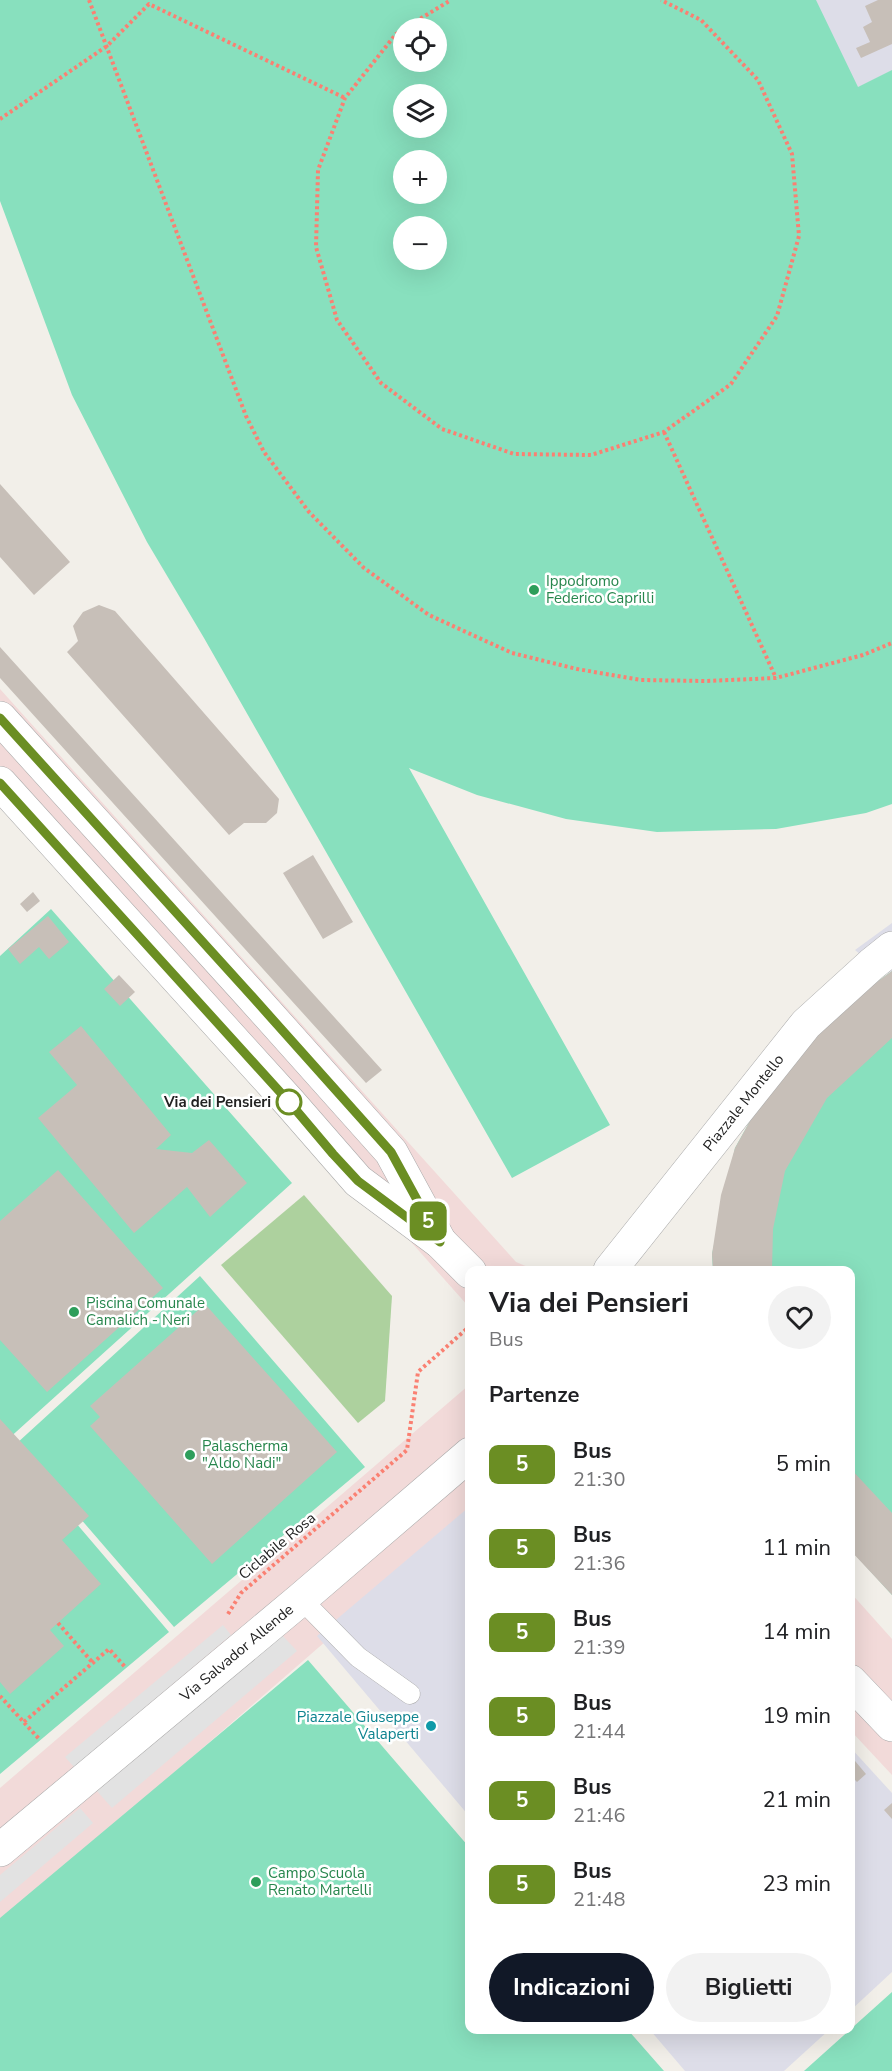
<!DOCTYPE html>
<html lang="it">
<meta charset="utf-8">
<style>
:root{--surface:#fff;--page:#f2f2f2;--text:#202124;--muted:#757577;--accent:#111827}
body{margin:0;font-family:"Nunito Sans",sans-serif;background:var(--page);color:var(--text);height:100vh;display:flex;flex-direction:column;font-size:22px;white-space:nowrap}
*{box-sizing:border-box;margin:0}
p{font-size:20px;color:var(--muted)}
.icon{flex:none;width:33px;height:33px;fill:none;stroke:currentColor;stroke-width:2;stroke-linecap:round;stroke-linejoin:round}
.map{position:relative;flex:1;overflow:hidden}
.drawer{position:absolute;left:465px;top:1266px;width:390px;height:768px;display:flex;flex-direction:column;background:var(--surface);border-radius:12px;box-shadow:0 6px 24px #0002}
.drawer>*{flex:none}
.badge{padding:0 12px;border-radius:9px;font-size:21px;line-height:39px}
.tools{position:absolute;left:393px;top:18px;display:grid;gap:12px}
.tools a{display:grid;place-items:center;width:54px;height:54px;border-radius:50%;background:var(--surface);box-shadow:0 6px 24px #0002;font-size:30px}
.map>.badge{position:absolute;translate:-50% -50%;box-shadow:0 0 0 3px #fff}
h2{padding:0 24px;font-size:22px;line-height:54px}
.round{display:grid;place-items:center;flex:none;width:63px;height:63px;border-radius:32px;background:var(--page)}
.head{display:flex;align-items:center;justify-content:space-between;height:102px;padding:0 24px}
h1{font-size:28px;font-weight:700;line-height:45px}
.action{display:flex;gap:12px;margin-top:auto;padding:12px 24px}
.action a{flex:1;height:69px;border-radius:36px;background:var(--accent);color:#fff;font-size:24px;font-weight:700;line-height:69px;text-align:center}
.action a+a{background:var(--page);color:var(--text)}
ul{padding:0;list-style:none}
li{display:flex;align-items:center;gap:18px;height:84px;padding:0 24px}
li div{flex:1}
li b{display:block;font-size:22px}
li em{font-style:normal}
li .badge{min-width:66px;font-weight:700;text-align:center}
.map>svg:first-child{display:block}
.commercial{fill:#f2dad9}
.forest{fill:#add19e}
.pitch{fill:#88e0be;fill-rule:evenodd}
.parking{fill:#e2e2e2}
.plaza{fill:#dddde8}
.building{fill:#c7bfb8}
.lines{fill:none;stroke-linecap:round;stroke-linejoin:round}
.service-casing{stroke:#a9a9a9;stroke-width:21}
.minor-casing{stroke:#a9a9a9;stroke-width:34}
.path{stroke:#fa8072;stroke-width:4;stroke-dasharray:3 3;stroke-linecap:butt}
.service{stroke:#fff;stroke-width:20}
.minor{stroke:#fff;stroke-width:33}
.line-casing{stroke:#fff;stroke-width:14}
.line{stroke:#6b8e23;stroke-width:9}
.leisure-dot{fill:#2e9e5b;stroke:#fff;stroke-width:2}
.stop-dot{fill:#fff;stroke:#6b8e23;stroke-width:3}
.culture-dot{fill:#0f9aa8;stroke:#fff;stroke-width:2}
.labels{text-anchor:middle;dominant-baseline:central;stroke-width:5;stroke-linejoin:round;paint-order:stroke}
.leisure-label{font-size:15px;fill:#27864d;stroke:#fff;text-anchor:start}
.stop-label{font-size:15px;font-weight:bold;fill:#222;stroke:#fff;text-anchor:end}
.street-label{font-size:15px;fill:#222;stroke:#fff}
.culture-label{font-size:15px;fill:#0d838f;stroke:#fff;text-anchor:end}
</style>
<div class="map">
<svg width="892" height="2071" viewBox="0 0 892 2071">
<rect width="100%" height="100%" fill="#f2efe9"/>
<path class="commercial" d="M0,689L516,1262L535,1270H470L469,1307L0,781Z
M469,1385V1517L0,1924V1788Z
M850,1592L892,1639V1775L851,1731Z"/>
<path class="forest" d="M304,1195L392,1296L385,1401L358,1423L221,1265Z"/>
<path class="pitch" d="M0,0H892V804L866,813L776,829L657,832L566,819L477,795L409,768L610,1125L512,1178L204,638L147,542L72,395L0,201ZM404,28H436V62H404ZM404,94H436V128H404ZM404,160H436V194H404ZM404,226H436V260H404Z
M51,909L292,1183L6,1441L169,1632L0,1774V956Z
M892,971V1595L851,1550L850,1270H713L712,1254L735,1148L760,1103L837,1011Z
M200,1276L365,1467L174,1627L16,1444Z
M308,1660L469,1847L470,2030H628L664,2071H0V1918Z
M892,1992V2071H804Z"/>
<path class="parking" d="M223,1625L231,1635L74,1767L65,1757Z
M282,1635L297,1651L112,1808L97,1791Z
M80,1808L93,1823L0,1902V1875Z"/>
<path class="plaza" d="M816,0H892V70L858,87Z
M892,923V971L884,975L855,950Z
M469,1507V1816L317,1636Z
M850,1747L892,1793V1972L851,2010Z
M650,2030H829L784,2071H685Z"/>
<path class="building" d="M878,0H892V44L861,58L856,48L870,42L863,27L872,22L865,6Z
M0,484L70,562L34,595L0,557Z
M99,605L115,611L279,799L277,813L266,823H244L229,835L67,652L78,641L73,626L83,612Z
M0,647L382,1070L366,1083L0,678Z
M313,855L353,922L323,939L283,873Z
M33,892L40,901L27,912L20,904Z
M48,916L69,942L49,959L39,947L20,964L8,949Z
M892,971V1038L827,1098L785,1171L773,1229L772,1270H713L712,1254L721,1195L735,1148L760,1103L837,1011Z
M119,975L135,992L120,1006L104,989Z
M81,1026L171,1135L156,1149L192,1153L209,1140L247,1183L210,1217L187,1187L134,1233L38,1118L77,1085L49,1052Z
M58,1170L163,1288L47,1392L0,1340V1221Z
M205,1304L337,1452L212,1564L90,1426L100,1417L90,1406Z
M0,1419L89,1516L62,1540L101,1584L50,1630L64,1646L10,1694L0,1682Z
M850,1468L892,1513V1595L850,1550Z
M850,1755L866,1774L857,1782L850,1775Z
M892,1803V1819L884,1810Z"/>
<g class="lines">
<defs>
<path id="service" d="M301,1599L358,1657L410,1694"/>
<g id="minor">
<path d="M0,718L249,993L391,1152L440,1242"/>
<path d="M0,783L290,1103L358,1181L440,1242L470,1272"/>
<path id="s1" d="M610,1270L806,1024L872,964L892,948"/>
<path d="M850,1681L892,1725"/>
<path id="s2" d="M0,1850L301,1599L470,1454"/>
</g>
</defs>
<use href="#service" class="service-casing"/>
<use href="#minor" class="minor-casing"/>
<path class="path" d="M89,0L246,416L264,452L309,512L364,568L429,615L512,653L577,669L641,680L705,681L776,678L863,655L892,643
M405,28L451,0
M404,30L396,34L345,98L318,170L316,247L337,320L381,383L442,429L514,454L591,455L664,432L731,384L777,316L799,236L792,154L758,80L701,20L661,0
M0,119L107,46L149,4L345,98
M664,432L776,678
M228,1614L241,1593L407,1450L418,1372L470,1326
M58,1623L93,1663
M0,1696L40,1740
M24,1722L109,1649L126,1668"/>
<use href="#service" class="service"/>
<use href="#minor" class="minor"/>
</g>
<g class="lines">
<defs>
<path id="line" d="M0,718L249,993L391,1152L440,1242L358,1181L333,1154L290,1103L0,783"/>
</defs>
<use href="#line" class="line-casing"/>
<use href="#line" class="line"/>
</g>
<g class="leisure-dot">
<circle cx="534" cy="590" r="6"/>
<circle cx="74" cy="1312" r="6"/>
<circle cx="190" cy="1455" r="6"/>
<circle cx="256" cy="1882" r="6"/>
</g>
<circle class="stop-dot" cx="289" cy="1102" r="12"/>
<circle class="culture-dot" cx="431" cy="1726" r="6"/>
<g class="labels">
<g class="leisure-label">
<text x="546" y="581">Ippodromo<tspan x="546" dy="17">Federico Caprilli</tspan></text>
<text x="86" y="1303">Piscina Comunale<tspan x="86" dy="17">Camalich - Neri</tspan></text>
<text x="202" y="1446">Palascherma<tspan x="202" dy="17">"Aldo Nadi"</tspan></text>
<text x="268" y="1873">Campo Scuola<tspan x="268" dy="17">Renato Martelli</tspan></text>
</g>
<g class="stop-label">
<text x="271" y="1102">Via dei Pensieri</text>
</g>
<g class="street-label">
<text stroke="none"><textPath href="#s1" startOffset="214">Piazzale Montello</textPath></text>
<text transform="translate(277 1546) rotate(-40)">Ciclabile Rosa</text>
<text stroke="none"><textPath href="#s2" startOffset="308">Via Salvador Allende</textPath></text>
</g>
<g class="culture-label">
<text x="419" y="1717">Piazzale Giuseppe<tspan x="419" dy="17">Valaperti</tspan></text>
</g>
</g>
</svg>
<div class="tools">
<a><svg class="icon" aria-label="locate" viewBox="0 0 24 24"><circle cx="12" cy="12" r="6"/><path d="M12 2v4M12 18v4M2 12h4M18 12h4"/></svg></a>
<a><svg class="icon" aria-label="layers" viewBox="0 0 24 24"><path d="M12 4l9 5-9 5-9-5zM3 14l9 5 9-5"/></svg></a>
<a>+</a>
<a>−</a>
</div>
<b class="badge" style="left:428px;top:1221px;background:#6b8e23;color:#fff">5</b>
<section class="drawer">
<div class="head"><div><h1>Via dei Pensieri</h1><p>Bus</p></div><a class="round"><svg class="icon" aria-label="heart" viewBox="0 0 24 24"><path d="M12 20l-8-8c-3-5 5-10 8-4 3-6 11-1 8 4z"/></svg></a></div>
<h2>Partenze</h2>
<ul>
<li><span class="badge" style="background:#6b8e23;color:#fff">5</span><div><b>Bus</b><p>21:30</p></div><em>5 min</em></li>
<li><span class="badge" style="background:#6b8e23;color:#fff">5</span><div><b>Bus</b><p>21:36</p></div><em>11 min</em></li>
<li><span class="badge" style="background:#6b8e23;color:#fff">5</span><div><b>Bus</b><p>21:39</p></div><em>14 min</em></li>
<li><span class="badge" style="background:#6b8e23;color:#fff">5</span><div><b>Bus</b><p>21:44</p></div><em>19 min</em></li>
<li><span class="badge" style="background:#6b8e23;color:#fff">5</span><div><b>Bus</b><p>21:46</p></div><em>21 min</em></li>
<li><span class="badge" style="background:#6b8e23;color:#fff">5</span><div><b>Bus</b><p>21:48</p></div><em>23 min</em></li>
</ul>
<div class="action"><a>Indicazioni</a><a>Biglietti</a></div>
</section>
</div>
